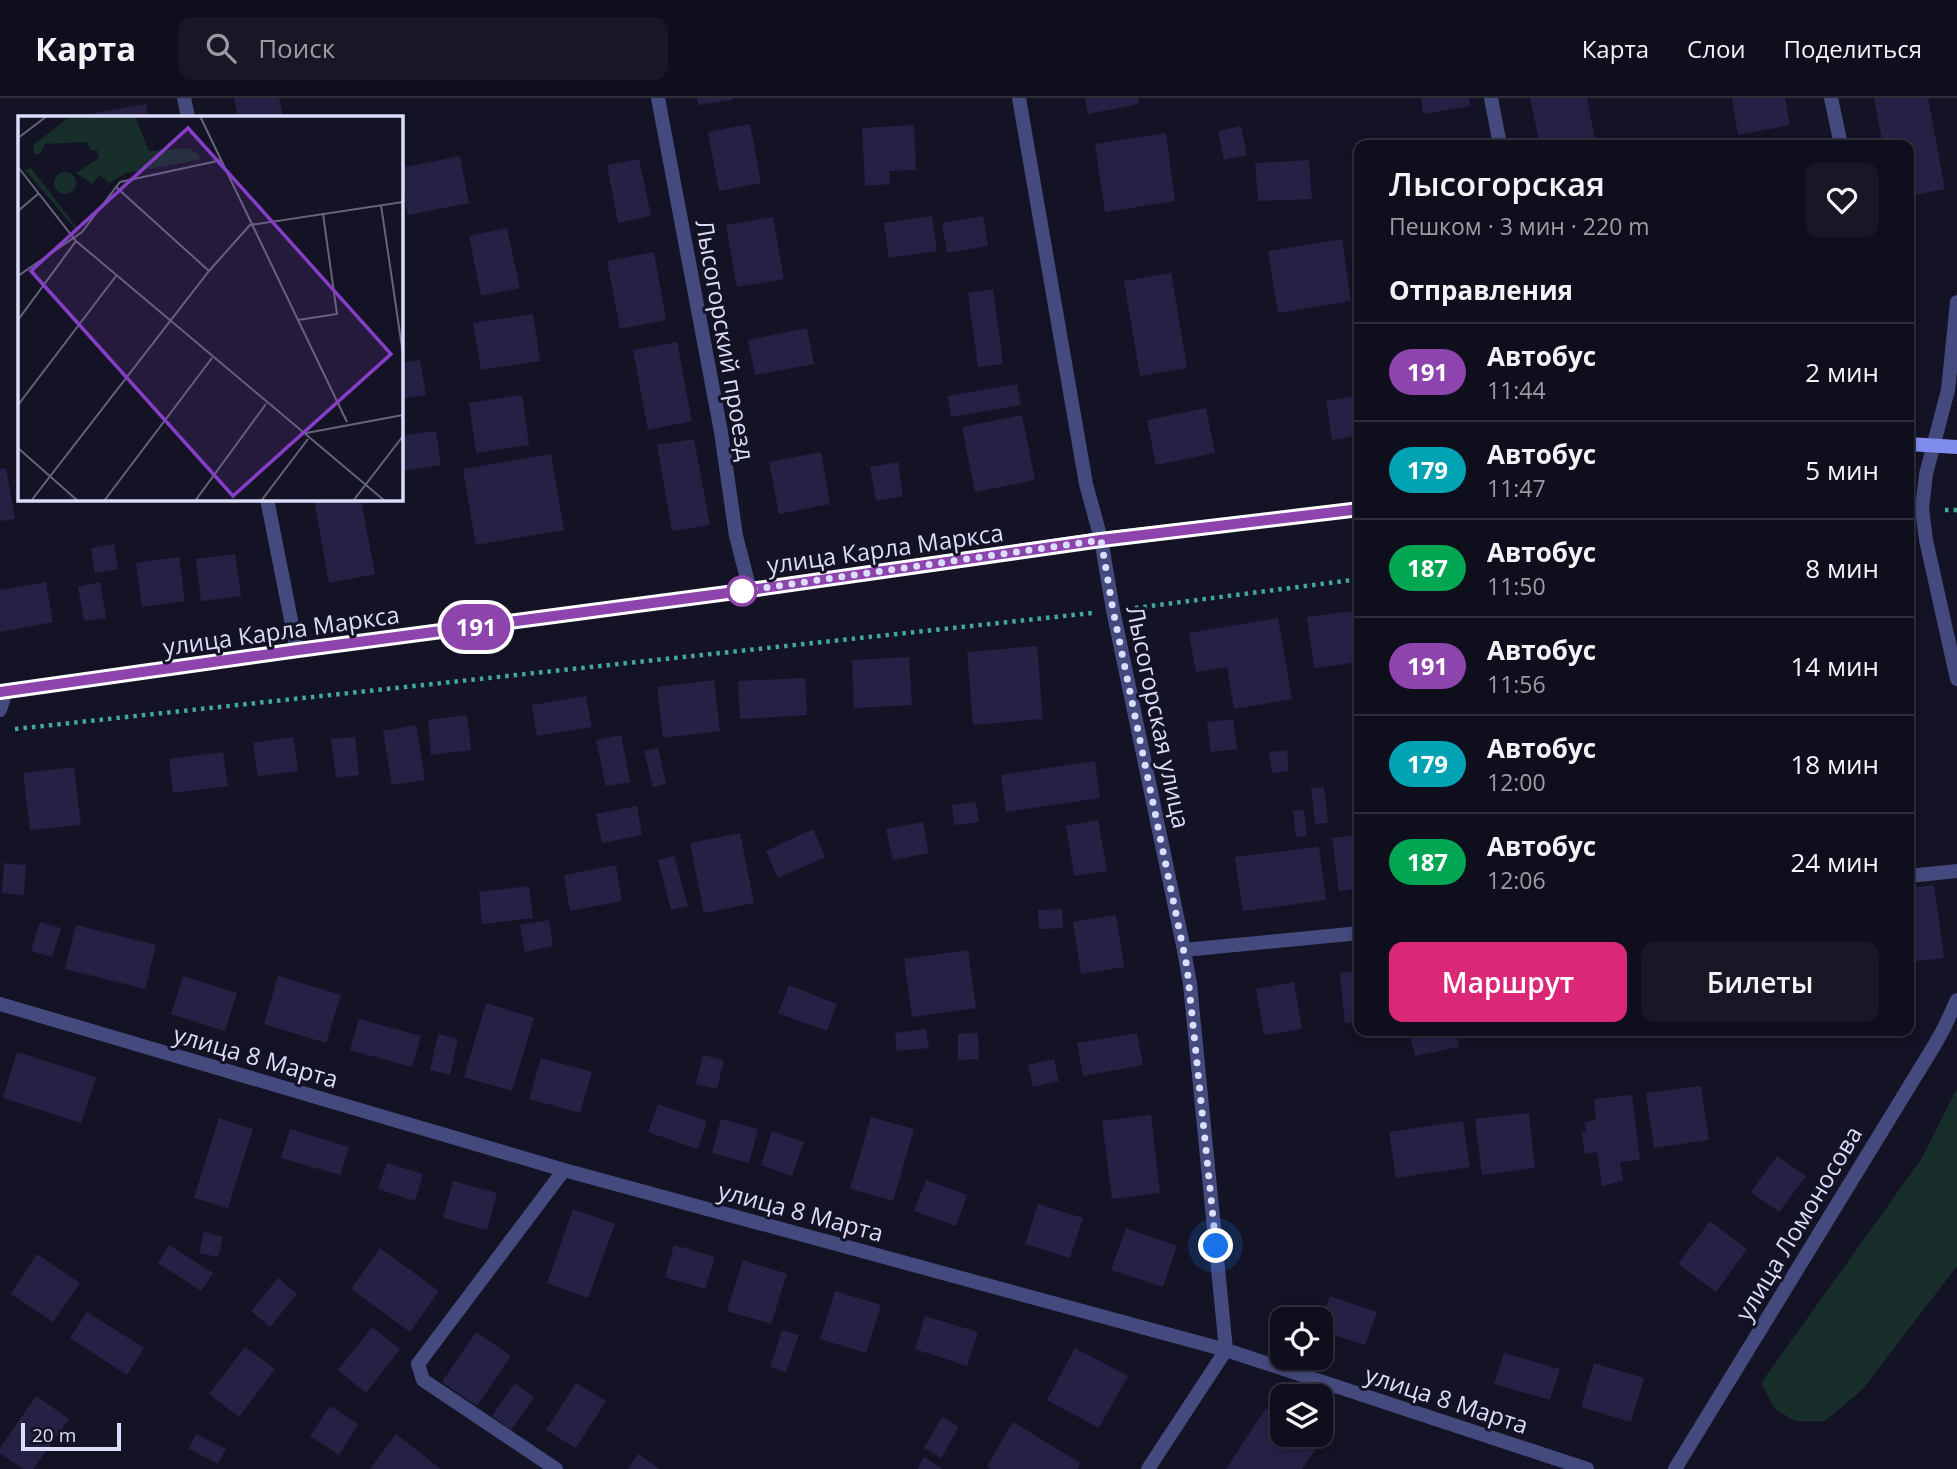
<!DOCTYPE html>
<html lang="ru">
<meta charset="utf-8">
<style>
:root{--surface:#0f0e1c;--page:#181725;--text:#f1f3f6;--muted:#9b9ca3;--line:#2f2e3b;--accent:#db2777}
body{margin:0;font-family:"Open Sans",sans-serif;background:var(--page);color:var(--text);height:100vh;display:flex;flex-direction:column;font-size:26px;white-space:nowrap}
*{box-sizing:border-box;margin:0}
p{font-size:23px;color:var(--muted)}
.icon{flex:none;width:38px;height:38px;fill:none;stroke:currentColor;stroke-width:2;stroke-linecap:round;stroke-linejoin:round}
.map{position:relative;flex:1;overflow:hidden}
.details{position:absolute;left:1354px;top:42px;width:560px;height:896px;display:flex;flex-direction:column;background:var(--surface);border-radius:14px;box-shadow:0 4px 10px #0003,0 0 0 2px var(--line)}
.details>*{flex:none}
.badge{padding:0 14px;border-radius:23px;font-size:24px;line-height:46px}
.tools{position:absolute;left:1270px;top:1209px;display:grid;gap:14px}
.tools a{display:grid;place-items:center;width:63px;height:63px;border-radius:14px;background:var(--surface);box-shadow:0 4px 10px #0003,0 0 0 2px var(--line);font-size:35px}
.scale{position:absolute;left:21px;bottom:18px;width:100px;box-sizing:border-box;padding-left:7px;border:4px solid #dcddfa;border-top:0;font-size:19px;line-height:24px;white-space:nowrap;color:#dcddfa;-webkit-text-stroke:5px #141325;paint-order:stroke}
.you{position:absolute;width:35px;height:35px;margin:-18px;border:5px solid #fff;border-radius:50%;background:#1a73e8;box-shadow:0 0 0 10px #1a73e833}
.map>.badge{position:absolute;translate:-50% -50%;box-shadow:0 0 0 4px #fff}
h2{padding:0 35px;font-size:26px;line-height:63px}
.round{display:grid;place-items:center;flex:none;width:74px;height:74px;border-radius:14px;background:var(--page)}
.headline{display:flex;align-items:center;justify-content:space-between;height:119px;padding:0 35px}
h1{font-size:33px;font-weight:600;line-height:52px}
.primary-button{display:flex;gap:14px;margin-top:auto;padding:14px 35px}
.primary-button a{flex:1;height:80px;border-radius:14px;background:var(--accent);color:#fff;font-size:28px;font-weight:600;line-height:80px;text-align:center}
.primary-button a+a{background:var(--page);color:var(--text)}
ul{padding:0;list-style:none}
li{display:flex;align-items:center;gap:21px;height:98px;padding:0 35px;border-top:2px solid var(--line)}
li div{flex:1}
li b{display:block;font-size:26px}
li em{font-style:normal}
li .badge{min-width:77px;font-weight:700;text-align:center}
header{display:flex;align-items:center;gap:42px;box-sizing:border-box;height:98px;padding:0 35px;background:var(--surface);border-bottom:2px solid var(--line)}
header strong{font-size:33px}
nav{display:flex;gap:38px;margin-inline-start:auto;font-size:24px}
.search{width:490px;height:63px;background:var(--page);display:flex;align-items:center;gap:18px;box-sizing:border-box;padding:0 24px;border-radius:14px;color:var(--muted);font-size:26px}
.map>svg:first-child{display:block}
.green{fill:#172e2a}
.building{fill:#242144}
.lines{fill:none;stroke-linecap:round;stroke-linejoin:round}
.path{stroke:#41a995;stroke-width:4.5;stroke-dasharray:3.5 5;stroke-linecap:butt}
.minor{stroke:#444a7e;stroke-width:14}
.secondary{stroke:#808ced;stroke-width:14}
.line-casing{stroke:#fff;stroke-width:16}
.line{stroke:#8e44ad;stroke-width:10}
.walk{stroke:#dcddfa;stroke-width:7;stroke-dasharray:0 12.6}
.stop-dot{fill:#fff;stroke:#8e44ad;stroke-width:3.5}
.labels{text-anchor:middle;dominant-baseline:central;stroke-width:6;stroke-linejoin:round;paint-order:stroke}
.street-label{font-size:24px;fill:#dcddfa;stroke:#141325}
.inset-road{fill:none;stroke:#64647a;stroke-width:2}
.view{fill:#853ec5;fill-opacity:0.15;stroke:#853ec5;stroke-width:3.5}
.inset-edge{fill:none;stroke:#dcddfa;stroke-width:3.5}
</style>
<header>
<strong>Карта</strong>
<div class="search"><svg class="icon" aria-label="search" viewBox="0 0 24 24"><circle cx="10" cy="10" r="6"/><path d="M15 15l6 6"/></svg>Поиск</div>
<nav><a>Карта</a><a>Слои</a><a>Поделиться</a></nav>
</header>
<div class="map">
<svg width="1957" height="1371" viewBox="0 0 1957 1371">
<rect width="100%" height="100%" fill="#141325"/>
<path class="green" d="M1957,990V1168L1862,1292L1825,1323H1795L1775,1311L1761,1285L1922,1060Z"/>
<path class="building" d="M234,0H279L283,19H238Z
M697,0H732V2L698,7Z
M1085,0H1138L1139,6L1088,16Z
M1421,0H1469L1470,8L1423,16Z
M1530,0H1587L1596,47H1540Z
M1732,0H1785L1790,27L1738,37Z
M1874,0H1928L1945,91L1909,98V47H1883Z
M146,6L148,19H90L89,16Z
M750,26L761,85L719,93L708,34Z
M914,27L916,72L889,73L890,86L865,88L862,30Z
M1241,28L1247,57L1224,62L1218,33Z
M1166,35L1175,103L1105,114L1095,46Z
M460,58L469,105L408,117L401,80V70Z
M639,61L651,118L618,125L607,67Z
M1309,62L1312,101L1258,103L1255,65Z
M932,118L937,153L889,160L884,125Z
M983,118L988,148L947,155L942,125Z
M773,119L784,181L737,189L726,127Z
M507,130L520,190L481,198L469,138Z
M1342,141L1351,203L1278,215L1268,153Z
M654,154L666,222L620,231L607,163Z
M1171,175L1187,270L1140,278L1124,183Z
M993,191L1003,266L978,269L968,195Z
M533,216L540,263L481,272L473,225Z
M807,230L814,266L755,277L748,242Z
M677,244L692,323L648,332L633,252Z
M420,262L426,297L401,301V265Z
M1017,286L1021,307L951,319L948,298Z
M522,297L529,347L476,355L469,305Z
M1360,297V337L1332,342L1326,303Z
M1206,310L1215,355L1156,367L1147,322Z
M1022,317L1035,382L975,394L962,329Z
M436,333L441,367L401,373V338Z
M694,341L710,427L672,433L657,347Z
M821,354L830,406L779,416L769,364Z
M551,356L564,432L476,447L463,371Z
M898,364L903,398L876,403L870,369Z
M6,370L15,421L0,423V371Z
M314,401H361L375,476L329,485Z
M114,446L118,471L95,475L91,450Z
M235,456L241,498L201,503L196,461Z
M179,459L185,503L142,509L136,465Z
M46,484L53,524L0,534V492Z
M100,484L106,520L84,523L78,489Z
M1360,512V564L1314,570L1307,519Z
M1278,520L1292,601L1234,611L1227,569L1196,574L1189,535Z
M1037,548L1043,621L973,627L967,554Z
M909,559L912,607L854,610L852,562Z
M805,580L807,617L740,621L738,583Z
M714,582L720,633L663,640L657,589Z
M586,598L592,629L537,638L532,607Z
M467,617L471,652L431,657L428,622Z
M1233,621L1237,651L1211,654L1207,624Z
M416,627L425,682L392,687L383,633Z
M621,637L630,684L606,688L596,642Z
M293,639L298,673L258,678L253,645Z
M355,639L359,677L336,680L331,641Z
M658,650L666,686L653,689L644,653Z
M1287,652L1289,673L1272,675L1269,654Z
M223,654L228,688L173,695L169,661Z
M1095,663L1100,700L1006,714L1001,677Z
M74,669L81,727L30,732L23,675Z
M1909,677H1911L1915,711H1909Z
M1324,689L1328,725L1315,726L1311,690Z
M976,704L979,724L954,727L952,707Z
M637,708L642,737L602,745L596,716Z
M1304,712L1307,738L1296,739L1293,713Z
M1098,722L1107,773L1074,778L1066,728Z
M923,724L929,755L893,762L886,731Z
M813,731L825,759L778,780L766,753Z
M740,735L754,805L704,815L690,745Z
M1360,737V791L1339,793L1332,740Z
M1319,749L1326,802L1243,813L1235,759Z
M674,758L688,808L671,812L658,762Z
M4,765L26,767L24,797L2,795Z
M616,767L622,803L570,813L564,777Z
M1934,787L1944,860L1909,864V790Z
M529,788L533,820L482,826L479,794Z
M1062,811L1063,830L1039,831L1038,812Z
M1116,817L1124,869L1081,876L1073,824Z
M549,822L553,848L525,854L520,827Z
M40,824L61,830L52,859L31,853Z
M76,827L156,847L145,891L65,871Z
M968,852L976,910L912,919L904,861Z
M1360,873V923L1345,925L1340,875Z
M183,878L237,895L225,933L171,916Z
M278,878L341,897L326,945L264,926Z
M1294,884L1302,931L1264,937L1256,891Z
M789,887L837,906L827,933L778,915Z
M486,905L534,920L512,993L464,979Z
M359,921L421,938L412,969L350,952Z
M926,931L929,950L897,953L895,935Z
M1409,933H1455L1459,949L1415,958Z
M978,935L979,961L958,962V936Z
M1137,935L1143,967L1083,978L1077,945Z
M438,936L458,941L450,977L430,972Z
M17,954L96,979L81,1025L3,1000Z
M703,957L724,962L717,991L696,986Z
M541,960L592,974L580,1015L529,1001Z
M1054,961L1059,983L1033,989L1028,967Z
M1701,988L1709,1042L1654,1050L1646,995Z
M1632,997L1640,1062L1620,1064L1623,1083L1602,1088L1597,1054L1585,1056L1582,1034H1586L1584,1024L1596,1022L1594,1001Z
M658,1006L707,1023L698,1051L648,1034Z
M1529,1015L1535,1070L1482,1077L1475,1021Z
M1151,1017L1160,1095L1112,1101L1102,1023Z
M871,1019L914,1031L893,1103L850,1091Z
M219,1020L253,1031L228,1110L194,1100Z
M721,1021L758,1031L749,1065L712,1055Z
M1463,1023L1470,1069L1396,1080L1389,1034Z
M290,1031L349,1049L340,1077L281,1060Z
M772,1033L804,1044L792,1078L761,1067Z
M1777,1058L1806,1078L1779,1114L1751,1094Z
M387,1065L423,1076L415,1103L378,1091Z
M926,1082L967,1097L956,1128L914,1113Z
M453,1083L497,1095L487,1132L443,1120Z
M1038,1106L1083,1120L1070,1160L1025,1146Z
M573,1111L615,1126L588,1200L547,1185Z
M1710,1123L1747,1151L1716,1194L1678,1166Z
M1126,1130L1177,1148L1163,1189L1111,1172Z
M204,1134L223,1139L218,1159L199,1155Z
M169,1147L213,1175L201,1193L158,1165Z
M674,1147L715,1159L705,1191L665,1179Z
M380,1150L439,1193L410,1234L351,1191Z
M37,1156L80,1185L53,1224L11,1196Z
M743,1162L787,1176L771,1226L727,1213Z
M278,1180L297,1196L270,1229L251,1213Z
M835,1193L881,1207L866,1255L820,1241Z
M1330,1198L1377,1214L1365,1247L1321,1233V1222Z
M87,1214L144,1250L127,1277L70,1240Z
M925,1218L978,1234L967,1268L915,1251Z
M372,1229L400,1251L366,1295L338,1272Z
M782,1232L799,1237L786,1274L770,1269Z
M476,1234L511,1258L477,1308L442,1284Z
M245,1249L275,1271L239,1319L209,1296Z
M1075,1250L1128,1278L1099,1330L1047,1302Z
M1504,1255L1560,1271L1550,1302L1494,1286Z
M1594,1265L1644,1280L1631,1324L1581,1309Z
M515,1285L534,1299L511,1332L492,1318Z
M576,1285L606,1303L576,1350L546,1332Z
M36,1298L69,1321L33,1371H23L0,1355V1350Z
M330,1308L358,1326L339,1357L310,1338Z
M1266,1310L1283,1321V1337H1306L1319,1346L1302,1371H1226Z
M942,1319L959,1329L941,1360L924,1350Z
M1013,1324L1080,1365L1077,1371H991L987,1368Z
M196,1336L226,1351L218,1366L189,1351Z
M396,1336L441,1371H370Z
M638,1356L660,1371H628Z
M924,1359L943,1371H917Z"/>
<g class="lines">
<path class="path" d="M1945,412H1957
M1135,510L1360,481
M15,631L1092,515"/>
<path class="minor" d="M184,0L188,19
M658,0L721,334L736,438L750,492
M1019,0L1086,386L1101,441L1113,512L1184,852L1190,886L1226,1252L1148,1371
M1491,0L1500,47
M1831,0L1841,47
M1957,204L1948,292L1926,376L1922,411L1926,442L1957,581
M267,401L297,552
M0,612L6,593
M1909,778L1957,773
M1184,852L1360,835
M0,906L564,1072L1226,1252L1587,1371
M556,1371L423,1282L418,1266L564,1072
M1675,1371L1934,948L1944,930L1957,902"/>
<path class="secondary" d="M1909,346L1957,349
M0,594L297,552L750,492L1101,441L1360,411"/>
</g>
<g class="lines">
<defs>
<path id="line" d="M0,594L298,552L750,492L1101,442L1360,411"/>
</defs>
<use href="#line" class="line-casing"/>
<use href="#line" class="line"/>
<path class="walk" d="M742,493L1101,442L1113,512L1187,869L1216,1148"/>
</g>
<circle class="stop-dot" cx="742" cy="493" r="14"/>
<g class="labels">
<g class="street-label">
<text transform="translate(726 242) rotate(80)">Лысогорский проезд</text>
<text transform="translate(885 450) rotate(-8)">улица Карла Маркса</text>
<text transform="translate(281 532) rotate(-8)">улица Карла Маркса</text>
<text transform="translate(1159 619) rotate(78)">Лысогорская улица</text>
<text transform="translate(256 958) rotate(16)">улица 8 Марта</text>
<text transform="translate(801 1113) rotate(15)">улица 8 Марта</text>
<text transform="translate(1798 1125) rotate(-59)">улица Ломоносова</text>
<text transform="translate(1447 1301) rotate(18)">улица 8 Марта</text>
</g>
</g>
<g transform="translate(18 18)">
<rect width="385" height="385" fill="#141325"/>
<path d="M53,0H117L131,35L171,32L182,40L181,44L108,57L91,67L82,59L74,68L58,57L81,42L79,34H73L68,26L27,28L22,38H16L15,29ZM13,52L60,113L59,115L7,54ZM36 67a11 11 0 1 1 22 0a11 11 0 1 1-22 0Z" fill="#172e2a"/>
<path class="inset-road" d="M182,0L329,306M0,22L29,0M0,51L58,125L367,385M98,71L191,155M363,89L385,238M0,95L20,78M0,160L64,116L102,66L204,44M0,204L58,125M280,204L319,198L305,98M0,289L98,160M283,318L385,299M0,332L60,385M13,385L191,155L232,109L385,86M86,385L194,242M177,385L248,288M243,385L290,323M335,385L385,320"/>
<path class="view" d="M170,12L373,238L215,380L13,155Z"/>
<rect width="385" height="385" class="inset-edge"/>
</g>
</svg>
<div class="tools">
<a><svg class="icon" aria-label="locate" viewBox="0 0 24 24"><circle cx="12" cy="12" r="6"/><path d="M12 2v4M12 18v4M2 12h4M18 12h4"/></svg></a>
<a><svg class="icon" aria-label="layers" viewBox="0 0 24 24"><path d="M12 4l9 5-9 5-9-5zM3 14l9 5 9-5"/></svg></a>
</div>
<div class="scale">20 m</div>
<div class="you" style="left:1216px;top:1148px"></div>
<b class="badge" style="left:476px;top:529px;background:#8e44ad;color:#fff">191</b>
<section class="details">
<div class="headline"><div><h1>Лысогорская</h1><p>Пешком · 3 мин · 220 m</p></div><a class="round"><svg class="icon" aria-label="heart" viewBox="0 0 24 24"><path d="M12 20l-8-8c-3-5 5-10 8-4 3-6 11-1 8 4z"/></svg></a></div>
<h2>Отправления</h2>
<ul>
<li><span class="badge" style="background:#8e44ad;color:#fff">191</span><div><b>Автобус</b><p>11:44</p></div><em>2 мин</em></li>
<li><span class="badge" style="background:#00a3b4;color:#fff">179</span><div><b>Автобус</b><p>11:47</p></div><em>5 мин</em></li>
<li><span class="badge" style="background:#00a651;color:#fff">187</span><div><b>Автобус</b><p>11:50</p></div><em>8 мин</em></li>
<li><span class="badge" style="background:#8e44ad;color:#fff">191</span><div><b>Автобус</b><p>11:56</p></div><em>14 мин</em></li>
<li><span class="badge" style="background:#00a3b4;color:#fff">179</span><div><b>Автобус</b><p>12:00</p></div><em>18 мин</em></li>
<li><span class="badge" style="background:#00a651;color:#fff">187</span><div><b>Автобус</b><p>12:06</p></div><em>24 мин</em></li>
</ul>
<div class="primary-button"><a>Маршрут</a><a>Билеты</a></div>
</section>
</div>
